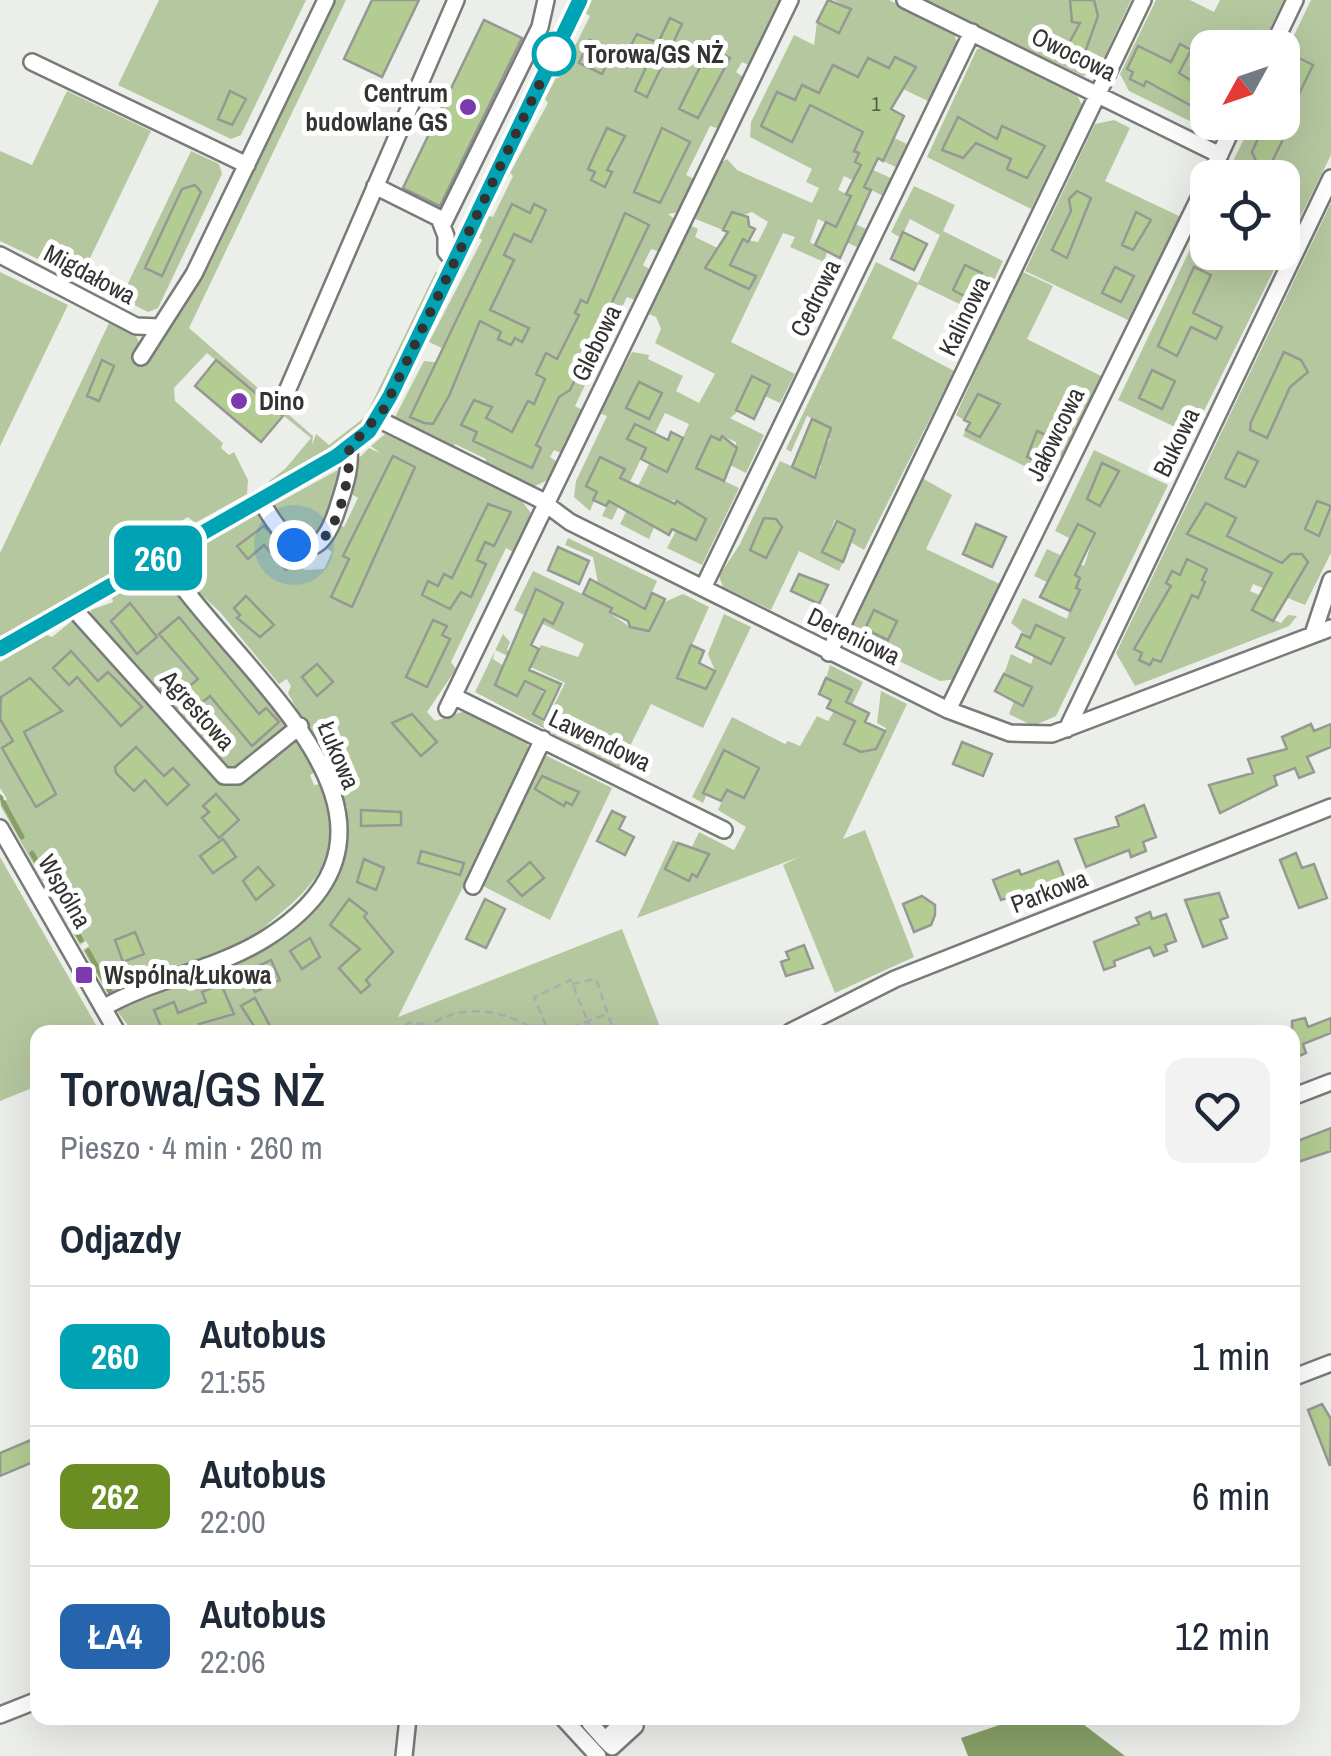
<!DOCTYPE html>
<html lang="pl">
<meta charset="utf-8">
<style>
:root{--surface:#fff;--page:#f2f2f3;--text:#1f2937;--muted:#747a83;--line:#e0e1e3}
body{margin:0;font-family:"Archivo Narrow",sans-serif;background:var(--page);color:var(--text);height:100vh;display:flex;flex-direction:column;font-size:38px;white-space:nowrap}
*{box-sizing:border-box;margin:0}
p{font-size:32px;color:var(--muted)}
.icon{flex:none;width:55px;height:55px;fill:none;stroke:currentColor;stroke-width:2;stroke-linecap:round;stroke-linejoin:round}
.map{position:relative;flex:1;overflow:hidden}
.side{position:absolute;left:30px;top:1025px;width:1270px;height:700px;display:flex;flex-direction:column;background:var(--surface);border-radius:20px;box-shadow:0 10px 40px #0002}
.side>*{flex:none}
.badge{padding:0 20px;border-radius:15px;font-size:35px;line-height:65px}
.needle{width:65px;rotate:230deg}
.buttons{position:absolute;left:1190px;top:30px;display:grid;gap:20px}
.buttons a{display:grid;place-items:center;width:110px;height:110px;border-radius:20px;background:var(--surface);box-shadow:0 10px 40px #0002;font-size:50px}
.you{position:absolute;width:50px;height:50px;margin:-25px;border:8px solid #fff;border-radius:50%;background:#1a73e8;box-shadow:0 0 0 15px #1a73e833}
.map>.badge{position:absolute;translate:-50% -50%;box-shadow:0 0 0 5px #fff}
h2{padding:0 30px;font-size:38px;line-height:90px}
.round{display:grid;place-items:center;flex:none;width:105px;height:105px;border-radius:20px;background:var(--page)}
.head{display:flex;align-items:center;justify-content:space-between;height:170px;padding:0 30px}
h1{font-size:48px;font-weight:600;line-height:75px}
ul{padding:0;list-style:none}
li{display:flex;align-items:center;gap:30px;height:140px;padding:0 30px;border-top:2px solid var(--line)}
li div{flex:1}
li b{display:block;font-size:38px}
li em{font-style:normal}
li .badge{min-width:110px;font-weight:700;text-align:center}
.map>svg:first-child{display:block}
.green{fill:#b5c79f;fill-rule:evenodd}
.water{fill:#879f67}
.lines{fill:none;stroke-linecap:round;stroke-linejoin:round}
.stream{stroke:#879f67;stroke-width:5}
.building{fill:#b2cc91;stroke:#969894;stroke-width:2.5}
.minor-casing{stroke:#797b78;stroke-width:20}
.path{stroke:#adaeab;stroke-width:2.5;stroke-dasharray:8 5;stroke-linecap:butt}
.minor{stroke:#fff;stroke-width:15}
.line-casing{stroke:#fff;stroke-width:22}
.line{stroke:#00a3b4;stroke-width:15}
.walk{stroke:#333332;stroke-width:10;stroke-dasharray:0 18}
.stop-dot{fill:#fff;stroke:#00a3b4;stroke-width:5}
.poi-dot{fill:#7d3aae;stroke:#fff;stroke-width:4}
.labels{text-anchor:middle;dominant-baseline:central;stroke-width:10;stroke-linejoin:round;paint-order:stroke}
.number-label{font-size:20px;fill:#53594a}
.stop-label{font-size:25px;font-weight:bold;fill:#333332;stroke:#fff;text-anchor:start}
.street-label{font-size:25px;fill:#333332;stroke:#fff}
.poi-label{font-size:25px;font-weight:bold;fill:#333332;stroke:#fff;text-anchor:start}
</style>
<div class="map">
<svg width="1331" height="1756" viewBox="0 0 1331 1756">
<rect width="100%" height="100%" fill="#eceeea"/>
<path class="green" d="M159,0H306L241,135L231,139L118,85Z
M336,0H346L189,328L313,436L312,445L316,434L329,445L365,417L436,271L439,278L362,427L275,483L268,482L285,469L311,438L207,353L174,388L175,401L223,443L221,448L229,455L234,452L248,480L247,494L195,523L188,517L178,523L180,532L174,541L5,638L0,635V553L109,323L136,336L141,346L211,262Z
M592,0H783L751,66L742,62L736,72L745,78L720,129L710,126L686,175L696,180L680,212L668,214L676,220L661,252L651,249L643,265L652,271L637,301L627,297L575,406L584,411L563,454L554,450L550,457L559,463L550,479L533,487L486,465V459L455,444L452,448L395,417L424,361L453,364L457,355L429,342L482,240L479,238L489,216L493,217L513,176L510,173L548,103L545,99L556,78H560L557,76L566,55L570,56L590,16L585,13Z
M834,0H889L953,31L959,48L928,101L872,74L855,109L857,77L833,65L826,77L849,117L907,144L896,167L883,161L888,149L854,151L859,153L855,162L891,178L883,196L844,176L838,190L851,196L841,217L866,229L857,247L844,241L847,233L818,219L810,242L827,252L824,262L790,247L795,237L783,233L731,342L795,374L780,403L765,396L770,385L730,418L764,435L746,473L726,463L736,448V442L722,436L697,468L739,488L702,565L667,548L676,531L696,540L706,520L677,501L666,500L649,539L620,524L627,510L639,520L652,493L638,486L655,452L673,460L689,424L665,413L653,437L633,427L627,439L646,448L612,520L602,516L624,468L600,457L586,486L598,492L590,511L574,497L576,481L607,416L599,413L632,352L649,355L648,359L683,376L676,391L699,403L715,374L655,343L661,329L656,317L647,313L689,225L698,229L695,237L726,252L743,239L758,242L768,222L752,212L741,216L732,212L723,230L693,218L721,163L727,159L737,170L812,203L819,188L806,182L812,169L750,137L751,122L794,35L814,45L817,22L851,9Z
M923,0H1131L1097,73L1083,76Z
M1156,0H1190L1214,12L1220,0H1284L1261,47L1208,48V122L1224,124L1210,131L1129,91L1120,74Z
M1311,0H1331V155L1192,435L1118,400L1207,214L1208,252H1282V178L1225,177L1252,123L1282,122L1283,58Z
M984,48L1075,91L1082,105L1031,209L927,157L977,49Z
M67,91L151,131L80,279L0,241V151L32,165Z
M1114,120L1130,128L1105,181L1181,217L1130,321L1025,271L1095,124Z
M191,151L219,164L222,174L158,308L148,312L121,298Z
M914,186L955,205L943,231L1003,261L994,280L976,285L982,273L965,266L953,290L981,306L978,313L918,284L892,338L954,371L864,550L852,543L854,529L835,520L831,529L843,562L839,571L799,551L771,610L723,587L719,576L740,544L780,461L816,477L821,466L815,463L830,439L826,437L830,427L807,416L791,452L786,449L876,262L918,283L940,235L910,219L901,238L891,232Z
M1331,203V553L1305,605L1253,584L1250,591L1259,595L1252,610L1281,623L1288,615L1297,616L1289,626L1135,686L1116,653Z
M1021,271L1053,286L1027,339L1103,377L1063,458L1056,455L1046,465L1052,471L1049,478L963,436L969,423L956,415Z
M0,272L68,305L0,446Z
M385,434L519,497L533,516L515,553L506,548L451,662L456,669L427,712L435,721L468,710L527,741L529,755L398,1017L622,929L662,1032H133L117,1011L274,944L309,917L334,881L344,840H349L343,810L348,808L338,799L327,755L322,756L288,693L291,686L287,679L279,684L220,612L182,577L179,559L258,514L304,570L324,569L332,552L326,548L339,525L344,527L358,498L348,492L359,458L369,448L380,453L371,446Z
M1094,450L1168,485L1056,716L1033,726L1009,714L1014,701L1023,705L1032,687L1004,674L1011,654L1031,664L1034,656L1030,638L1011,623L1023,598L1067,619L1080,578L1074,575L1051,584L1034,576L1047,549L1084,566L1095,532L1078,525L1071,539L1055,531Z
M347,465L338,489L331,495V514L320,532L297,533L277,516L274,505Z
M922,478L952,495L926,549L1004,586L958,679L940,681L860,642L853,626Z
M568,538L657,581L644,609L617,597L610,613L630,627L649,631L662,603L683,594L709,607L678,677L706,689L715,671L708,654L724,614L751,627L703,728L651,704L619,768L475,692L503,634L510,642L507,650L532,662L541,645L578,657L584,644L514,610L533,571L604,604L611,590L598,583L593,557L565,545ZM495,650L565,683L545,723L534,714L543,694L541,689L493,659Z
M160,570L289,725L238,770L229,772L90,617L91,610L113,602L112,598Z
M73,620L220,783H243L295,736L316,772L310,775L314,785L321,784C347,860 315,885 262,929L264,933L110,998L83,950L89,946L86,941L80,945L62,914L68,910L51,880L43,881L0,805L7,799L0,788V662L47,635L52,637Z
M830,665L863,682L852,705L861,709L844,744L861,752L876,749L886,728L877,723L881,691L907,704L843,839L865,830L914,957L835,993L783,865L799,857L637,918L673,840L691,849L699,832L734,850L746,827L718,810L727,790L744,798L758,767L724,751L703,803L692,797L732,717L785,744L788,741L800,746L817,716L828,721L834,711L841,713L851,691L826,678Z
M545,755L612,788L550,920L481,885Z
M0,857L100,1032H38L37,1086L0,1101Z"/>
<path class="water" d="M1020,1718H1075L1125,1756H968L961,1738Z"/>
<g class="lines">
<path class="stream" d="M0,797L1,798
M3,802L22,837
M32,853L44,875
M66,912L81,940
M88,951L111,993"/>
</g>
<path class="building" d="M372,0H419L382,77L344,59Z
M828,0L851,9L839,33L817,22Z
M1070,0H1094L1098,16L1084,55L1067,47L1080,23L1072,22Z
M670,18L682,24L647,97L635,91L650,59L629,49L637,34L658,43Z
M484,20L522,38L440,206L403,188Z
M590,40L613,50L602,74L579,63Z
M1180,44L1191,50L1179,73L1208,91V115L1146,81L1144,86L1130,79L1133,72L1127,69L1138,46L1171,62Z
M710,47L730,58L698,118L679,109Z
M895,57L916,67L891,109L904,116L883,161L878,158L864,187L871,190L840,258L815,245L826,222L836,227L851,196L846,194L861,165L855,162L859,153L854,151L863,132L810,105L792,142L761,126L777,92L795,100L802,85L819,93L833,65L858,77L868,58L889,68Z
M1297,57L1313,65L1298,96L1283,89Z
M230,91L246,99L232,125L218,119Z
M958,117L997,139L1002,126L1045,146L1027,178L1007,169L1011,159L976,143L963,158L942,150Z
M1265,123L1285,135L1265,176L1252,170L1256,161L1252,152Z
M607,128L625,136L607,170L612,172L605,187L591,180L595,172L588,169Z
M662,128L690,142L660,203L634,192Z
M195,185L201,192L162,276L145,268L182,189Z
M1077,191L1091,198L1067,258L1052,250L1071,211L1069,199Z
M512,204L530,213L534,204L546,210L531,242L514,234L504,255L514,260L490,310L529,328L522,342L515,338L511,345L498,339L501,332L480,321L449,396L433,424L424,423L410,417Z
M732,212L748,217L749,226L755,229L748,242L743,239L730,265L756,276L749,289L705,268L728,232L723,230Z
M1136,212L1151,220L1133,250L1122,245Z
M625,213L649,225L570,390L559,397L536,445L541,448L532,468L473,441L477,432L461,425L474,400L492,407L486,418L512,432L528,401L534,404L545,379L536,374L546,353L557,359L579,315L575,313L581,300L587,303Z
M903,232L927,244L914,270L891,259Z
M965,265L982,273L970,299L953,290Z
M1115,267L1134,276L1121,302L1102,293Z
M1194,267L1211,275L1193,313L1222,327L1216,339L1191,327L1177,356L1158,346Z
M1284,352L1301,360L1308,372L1290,387L1267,438L1250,430L1251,422Z
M102,360L114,366L99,401L87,396Z
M216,360L283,416L261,442L195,386Z
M1152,370L1175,381L1162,409L1139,398Z
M752,376L770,385L754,419L736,410Z
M639,382L662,393L649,419L626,408Z
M978,394L1000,404L980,437L966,430L970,423L964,420Z
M812,419L831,428L815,478L792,467Z
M635,424L668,440L671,432L683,438L667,472L641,459L646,448L627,439Z
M1037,431L1057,440L1045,466L1027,457Z
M711,436L720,440L722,436L737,448L724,481L696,468Z
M1238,452L1258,461L1245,487L1225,478Z
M393,456L415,467L352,607L331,597L349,559L343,556Z
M600,457L625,469L620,478L675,504L677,501L706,519L696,540L672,529L669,535L609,501L606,506L593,500L597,492L586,486Z
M1102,463L1119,471L1100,506L1087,499Z
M1317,501L1331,506L1319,536L1305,529Z
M1206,503L1236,518L1227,536L1282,563L1291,554H1302L1308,562L1273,621L1252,610L1272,573L1187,534Z
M488,504L511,512L494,546L485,542L477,560L486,564L471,597L461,592L450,609L422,595L428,581L438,586L444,574L452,578Z
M764,518L776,519L782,527L766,558L750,550Z
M837,521L855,530L843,562L822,552Z
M976,524L1006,537L992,567L963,554Z
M1078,524L1095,533L1075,575L1080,578L1076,588L1080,590L1070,611L1040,597Z
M264,526L296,561L286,570L264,545L248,559L237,546Z
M558,547L589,561L579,584L548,570Z
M1187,559L1207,569L1202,580L1205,582L1198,598L1192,595L1161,662L1153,659L1150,665L1139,660L1142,653L1134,649L1171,586L1166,583L1172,571L1180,575Z
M799,574L828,585L819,604L791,591Z
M590,579L645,609L652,593L665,599L649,631L630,627L628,621L610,612L612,608L583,594Z
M536,589L563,603L553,624L544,619L531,645L539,649L529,670L561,684L544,720L533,714L545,691L525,681L517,696L495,685Z
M246,596L274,625L260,637L237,618L240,615L234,608Z
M130,603L157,637L137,654L111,621Z
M874,610L897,621L888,640L865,629Z
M179,617L259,714L266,708L279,722L252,746L210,696L187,715L161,689L169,681L180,694L198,679L159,634Z
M433,620L447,626L442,635L450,639L427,687L406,677Z
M1036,625L1064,638L1051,664L1016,647L1022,634L1030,638Z
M691,645L704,651L699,663L715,671L706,689L677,678Z
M71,651L98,681L108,672L142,707L121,726L77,677L69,685L53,668Z
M317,664L333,682L317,696L302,677Z
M1004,674L1032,687L1023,706L995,691Z
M30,678L62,711L24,732L56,794L36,807L2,748L13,741L0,719L1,697Z
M826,678L852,690L846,702L869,713L865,722L885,731L876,749L861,752L844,744L855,721L827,708L831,700L819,694Z
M412,714L437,742L421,756L392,723Z
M1311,724L1314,731L1331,724V747L1307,757L1314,772L1299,778L1295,768L1274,776L1277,785L1220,813L1209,785L1253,773L1248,759L1287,749L1282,737Z
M962,742L992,754L983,776L953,764Z
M136,747L164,776L173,768L189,785L167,805L145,780L134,791L116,773L115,767Z
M724,750L759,768L744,798L727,790L721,801L703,793Z
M542,776L579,792L572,805L566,802L564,806L535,789Z
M216,794L239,820L219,838L202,818L209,812L203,806Z
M1144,805L1156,837L1143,842L1146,851L1131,857L1129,850L1086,867L1075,839L1119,826L1116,817Z
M361,810L401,812V825L361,826Z
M612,811L625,817L619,829L634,837L625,855L597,841Z
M223,839L236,857L213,873L200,856Z
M678,843L709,854L697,877L692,874L689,881L665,869Z
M421,851L464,863L460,875L418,863Z
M1296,853L1302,868L1314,864L1327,898L1299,908L1280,860Z
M364,859L384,868L376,890L357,882Z
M1058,861L1065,879L1001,900L993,880L1019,870L1021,875Z
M530,862L544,878L522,896L508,881Z
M258,867L274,885L256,900L243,881Z
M1219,893L1228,917L1220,920L1227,938L1203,947L1185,900Z
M922,896L935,905V915L931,925L914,932L903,904Z
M349,899L367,913L364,917L393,952L366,980L370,985L361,993L339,968L360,949L330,925Z
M485,899L505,909L486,948L466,939Z
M1150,912L1152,919L1166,914L1176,941L1165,945L1167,951L1154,956L1150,947L1114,961L1115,966L1104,970L1094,942L1139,924L1136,918Z
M135,932L144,954L123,962L115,940Z
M310,938L320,957L302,969L290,951Z
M804,945L813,968L786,976L781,962L789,959L786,952Z
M271,960L280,980L255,992L245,972Z
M221,984L234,1014L199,1024L202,1032H163L154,1010L174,1002L178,1013L206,1002L202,992Z
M255,998L270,1026L258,1032L241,1006Z
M1305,1018L1308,1027L1331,1018V1033L1303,1044L1306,1053L1292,1059V1021Z
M1331,1128V1151L1292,1164V1143Z
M1322,1404L1331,1419L1330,1466L1308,1410Z
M38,1437V1460L0,1476V1453Z"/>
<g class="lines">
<defs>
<path id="minor" d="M905,0L1220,155
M1272,48L1295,0
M32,62L247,165
M1209,178L1235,122
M375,186L439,218L446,236V252L455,262
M443,224L540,27L546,0
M0,255L136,326L159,327
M141,357L194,274L326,0
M284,398L456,0
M378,419L539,499L570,522L948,710L1010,733L1052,734L1331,628
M260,499C287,548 318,575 339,504C345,485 351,468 349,449
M704,586L972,32
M72,607L224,776H238L300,726
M1313,634L1331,580
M0,649L337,457L369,431L390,396L580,0
M829,653L1143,0
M453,696L724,830
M447,709L790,0
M948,710L1208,180
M1067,729L1331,178
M0,828L117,1032
M473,886L543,739
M103,1008C153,979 215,970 265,939C457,819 222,663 162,556
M790,1032L895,979L1331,807
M1292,1097L1331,1082
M1292,1378L1331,1363
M0,1715L38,1700
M563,1718L598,1756
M590,1723L605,1740L627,1718
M605,1740L612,1747L635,1726L631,1718
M404,1756L408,1718"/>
</defs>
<use href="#minor" class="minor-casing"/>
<path class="path" d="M572,984L596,979L614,1032
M546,1025L534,997L571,980L592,1032
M393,1032L411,1022L428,1025
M430,1032L429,1026C458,1005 497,1008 528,1026
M524,1032L528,1026L546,1025L549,1032
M560,1032L609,1013"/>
<use href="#minor" class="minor"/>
</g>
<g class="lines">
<defs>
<path id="line" d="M0,649L337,456L369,431L390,396L580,0"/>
</defs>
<use href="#line" class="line-casing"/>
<use href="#line" class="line"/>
<path class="walk" d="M294,545C334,564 352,476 349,448L384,409L554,54"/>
</g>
<circle class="stop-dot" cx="554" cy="54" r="20"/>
<g class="poi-dot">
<circle cx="468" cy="107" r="10"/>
<circle cx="239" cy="401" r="10"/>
<rect x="74" y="965" width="20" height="20" rx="5"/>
</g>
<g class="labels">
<g class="number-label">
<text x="876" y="103">1</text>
</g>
<g class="stop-label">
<text x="584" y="54">Torowa/GS NŻ</text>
</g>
<g class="street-label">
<text transform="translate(1074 54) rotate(26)">Owocowa</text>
<text transform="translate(90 274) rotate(28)">Migdałowa</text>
<text transform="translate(815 298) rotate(-64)">Cedrowa</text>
<text transform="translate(964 316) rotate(-64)">Kalinowa</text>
<text transform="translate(596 343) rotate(-64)">Glebowa</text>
<text transform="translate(1055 434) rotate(-64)">Jałowcowa</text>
<text transform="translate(1176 442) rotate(-64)">Bukowa</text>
<text transform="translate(854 636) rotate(26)">Dereniowa</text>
<text transform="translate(198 710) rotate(48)">Agrestowa</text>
<text transform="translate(600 740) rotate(26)">Lawendowa</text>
<text transform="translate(339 755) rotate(67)">Łukowa</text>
<text transform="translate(65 891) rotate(60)">Wspólna</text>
<text transform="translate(1049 891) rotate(-21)">Parkowa</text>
</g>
<g class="poi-label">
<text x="448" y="93" text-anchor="end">Centrum<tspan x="448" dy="29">budowlane GS</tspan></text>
<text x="259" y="401">Dino</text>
<text x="104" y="975">Wspólna/Łukowa</text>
</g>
</g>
</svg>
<div class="buttons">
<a><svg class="needle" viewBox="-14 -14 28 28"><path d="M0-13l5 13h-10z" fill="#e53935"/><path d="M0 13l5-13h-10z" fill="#747a83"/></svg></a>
<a><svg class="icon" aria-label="locate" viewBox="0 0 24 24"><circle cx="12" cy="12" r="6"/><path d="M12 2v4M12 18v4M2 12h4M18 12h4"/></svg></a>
</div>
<div class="you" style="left:294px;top:545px"></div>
<b class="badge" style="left:158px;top:558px;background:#00a3b4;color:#fff">260</b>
<section class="side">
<div class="head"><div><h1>Torowa/GS NŻ</h1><p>Pieszo · 4 min · 260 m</p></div><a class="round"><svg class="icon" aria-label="heart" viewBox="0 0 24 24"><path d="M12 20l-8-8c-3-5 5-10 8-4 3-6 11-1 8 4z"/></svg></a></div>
<h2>Odjazdy</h2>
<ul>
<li><span class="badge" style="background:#00a3b4;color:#fff">260</span><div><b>Autobus</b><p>21:55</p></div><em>1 min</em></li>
<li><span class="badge" style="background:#6b8e23;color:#fff">262</span><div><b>Autobus</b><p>22:00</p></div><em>6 min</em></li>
<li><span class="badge" style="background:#2764ae;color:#fff">ŁA4</span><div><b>Autobus</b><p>22:06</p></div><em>12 min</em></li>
</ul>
</section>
</div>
